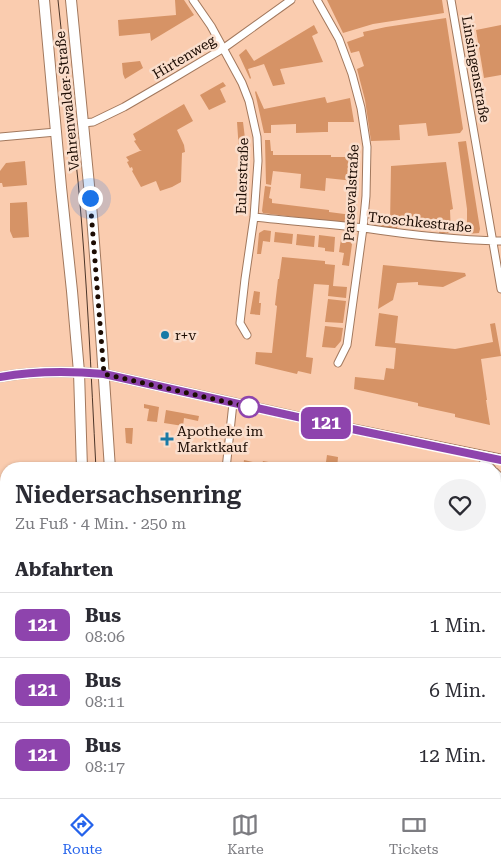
<!DOCTYPE html>
<html lang="de">
<meta charset="utf-8">
<style>
:root{--surface:#fff;--page:#f2f2f3;--text:#2b2b33;--muted:#7c7c81;--line:#e1e1e2;--accent:#2563eb}
body{margin:0;font-family:"Roboto Serif",serif;background:var(--page);color:var(--text);height:100vh;display:flex;flex-direction:column;font-size:19px;white-space:nowrap}
*{box-sizing:border-box;margin:0}
p{font-size:16px;color:var(--muted)}
.icon{flex:none;width:28px;height:28px;fill:none;stroke:currentColor;stroke-width:2;stroke-linecap:round;stroke-linejoin:round}
.map{position:relative;flex:1;overflow:hidden}
.side{position:absolute;left:0px;top:462px;width:501px;height:336px;display:flex;flex-direction:column;background:var(--surface);border-radius:20px 20px 0 0;box-shadow:0 1px 4px #0004}
.side>*{flex:none}
.badge{padding:0 10px;border-radius:8px;font-size:18px;line-height:32px}
.you{position:absolute;width:25px;height:25px;margin:-12px;border:4px solid #fff;border-radius:50%;background:#1a73e8;box-shadow:0 0 0 8px #1a73e833}
.map>.badge{position:absolute;translate:-50% -50%;box-shadow:0 0 0 2px #fff}
h2{padding:0 15px;font-size:19px;line-height:45px}
.round{display:grid;place-items:center;flex:none;width:52px;height:52px;border-radius:26px;background:var(--page)}
.headline{display:flex;align-items:center;justify-content:space-between;height:85px;padding:0 15px}
h1{font-size:24px;font-weight:600;line-height:38px}
ul{padding:0;list-style:none}
li{display:flex;align-items:center;gap:15px;height:65px;padding:0 15px;border-top:1px solid var(--line)}
li div{flex:1}
li b{display:block;font-size:19px}
li em{font-style:normal}
li .badge{min-width:55px;font-weight:700;text-align:center}
.tab-bar{display:flex;justify-content:space-around;align-items:center;height:70px;border-top:1px solid var(--line);background:var(--surface);font-size:14px;color:var(--muted)}
.tab-bar a{display:grid;justify-items:center;gap:2px}
.tab-bar .current{color:var(--accent)}
.map>svg:first-child{display:block}
.green{fill:#d69366}
.lines{fill:none;stroke-linecap:round;stroke-linejoin:round}
.minor-casing{stroke:#a2785d;stroke-width:9}
.tertiary-casing{stroke:#a2785d;stroke-width:11}
.secondary-casing{stroke:#a2785d;stroke-width:12}
.minor{stroke:#fff;stroke-width:7}
.tertiary{stroke:#fff;stroke-width:9}
.secondary{stroke:#fff;stroke-width:10}
.tram{stroke:#4d3629;stroke-width:1}
.line-casing{stroke:#fff;stroke-width:11}
.line{stroke:#8e44ad;stroke-width:8}
.walk{stroke:#1c0c03;stroke-width:5;stroke-dasharray:0 9}
.poi-dot{fill:#187aa6;stroke:#fadecc;stroke-width:2}
.stop-dot{fill:#fff;stroke:#8e44ad;stroke-width:2.5}
.labels{text-anchor:middle;dominant-baseline:central;stroke-width:5;stroke-linejoin:round;paint-order:stroke}
.street-label{font-size:14px;fill:#1c0c03;stroke:#fadecc}
.poi-label{font-size:14px;fill:#1c0c03;stroke:#fadecc;text-anchor:start}
</style>
<div class="map">
<svg width="501" height="798" viewBox="0 0 501 798">
<rect width="100%" height="100%" fill="#faccaf"/>
<path class="green" d="M175,0H184L194,15L151,41L150,33L119,36L118,20L176,15Z
M327,0H442L444,13L373,24L343,33Z
M446,18L463,129L460,133L428,136L426,123L399,125L400,140L371,141L365,100L357,69L364,66L359,51L351,53L347,42L364,36L363,32L386,27Z
M314,25L318,33L312,36L323,62L280,69L285,84L273,86L264,64L248,69L251,78L250,79L239,55L246,49L254,61Z
M501,25V75L484,78L476,30Z
M140,61L143,68L125,79L123,74L122,63Z
M223,82L226,86L220,89L226,102L209,110L200,95Z
M256,91L264,109L325,97L327,103L350,98L354,122H328V132H324L296,133V124L271,125V133H264L255,92Z
M184,104L193,121L177,130L184,145L185,152L182,153L181,182L172,187L160,191L156,181L141,187L132,171L133,170L132,167L130,168L127,162L129,161L126,157L142,150H140L134,141L136,140L133,134Z
M237,122H243L248,163L247,188H238L239,151Z
M265,140H270L271,151H273V155H331V157H358V189L353,188L354,181L326,178L325,191L300,188L301,174L273,171L271,185L266,184Z
M466,141L480,229L479,233L467,234V209L458,142Z
M25,161L27,185L3,187L2,183H0V171L6,163Z
M446,162L453,209L450,210L451,233H439V222L398,218L397,229L373,226C368,221 369,219 370,213H375V223L390,224L391,166Z
M265,186L271,187L269,198L272,199V203L329,210V212L352,215L354,200H357L355,221L354,223L351,224L263,213L262,211Z
M27,202L29,237L13,238L10,231V203Z
M264,230L271,231L270,242L263,241L261,254H257L259,233Z
M275,232L293,234L292,244L274,242Z
M297,234L315,236L314,247L296,245Z
M319,235L335,237L334,252L325,251V248L318,247Z
M341,239L351,241L352,244L349,266L342,265L344,253L339,252Z
M282,257L325,261V264L335,265L333,286L347,287L346,298L328,296L329,285L314,284L306,357L313,358L311,374L298,371L297,374L255,364L256,352L272,353L277,306L275,305L278,279H279Z
M383,265L465,273L466,276L443,287L418,285V282L397,283L393,300L378,309Z
M254,291L260,292L259,303H261L260,315L250,314Z
M328,299L346,301L343,323L325,322Z
M379,313L398,316L395,343L455,349L493,342L490,324L495,323L501,356L481,359L487,400H486L490,425L455,417V414L418,406V403L354,389L355,377L384,380L386,368L394,369L396,348L375,346Z
M325,326L343,328L341,341L335,348L322,347Z
M144,404L159,407L157,422L147,421L149,409L144,408Z
M166,410L199,416L198,421L184,418L183,426L164,423Z
M125,428H133L132,444L126,443Z
M327,455L338,457L337,469H325Z
M244,460L262,464L263,461L307,469H243Z
M495,656H501V715L495,711V696H499L500,678H495Z
M495,764L501,765V771H498V794L478,793L495,792Z"/>
<g class="lines">
<defs>
<path id="minor" d="M193,0L211,26L242,83L249,101L257,137L258,161L254,217L245,279L240,323L247,335
M317,0L339,39L352,74L361,108L367,147L366,196L363,228L347,345L338,363
M451,0L501,289
M83,123L93,122L124,107L167,82L224,48L291,0
M0,137L56,132
M254,217C291,221 328,224 364,228C410,235 455,240 501,241
M480,456L492,469
M226,469L233,403
M495,472L501,478
M495,625H501
M0,747L6,759
M23,792L26,798"/>
<path id="tertiary" d="M0,377C34,371 70,371 104,374L339,426L501,459"/>
<path id="secondary" d="M44,0L61,187L72,291L79,372L82,469
M71,0L92,216L102,349L110,469
M61,798V792
M89,798L90,792"/>
</defs>
<use href="#minor" class="minor-casing"/>
<use href="#tertiary" class="tertiary-casing"/>
<use href="#secondary" class="secondary-casing"/>
<use href="#minor" class="minor"/>
<use href="#tertiary" class="tertiary"/>
<use href="#secondary" class="secondary"/>
<path class="tram" d="M58,0C64,60 72,121 78,181C87,277 91,373 96,469
M72,798V792
M81,798L82,792"/>
</g>
<g class="lines">
<defs>
<path id="line" d="M0,377C34,371 69,371 104,374L347,428L501,460"/>
</defs>
<use href="#line" class="line-casing"/>
<use href="#line" class="line"/>
<path class="walk" d="M90,198L104,374L249,407"/>
</g>
<g class="poi-dot">
<circle cx="165" cy="335" r="5"/>
<path d="M164.5 431.5h5v5h5v5h-5v5h-5v-5h-5v-5h5z"/>
</g>
<circle class="stop-dot" cx="249" cy="407" r="10"/>
<g class="labels">
<g class="street-label">
<text transform="translate(184 57) rotate(-31)">Hirtenweg</text>
<text transform="translate(476 69) rotate(80)">Linsingenstraße</text>
<text transform="translate(67 101) rotate(-96)">Vahrenwalder Straße</text>
<text transform="translate(242 176) rotate(-88)">Eulerstraße</text>
<text transform="translate(351 193) rotate(-87)">Parsevalstraße</text>
<text transform="translate(420 222) rotate(6)">Troschkestraße</text>
</g>
<g class="poi-label">
<text x="175" y="335">r+v</text>
<text x="177" y="431">Apotheke im<tspan x="177" dy="16">Marktkauf</tspan></text>
</g>
</g>
</svg>
<div class="you" style="left:90px;top:198px"></div>
<b class="badge" style="left:326px;top:423px;background:#8e44ad;color:#fff">121</b>
<section class="side">
<div class="headline"><div><h1>Niedersachsenring</h1><p>Zu Fuß · 4 Min. · 250 m</p></div><a class="round"><svg class="icon" aria-label="heart" viewBox="0 0 24 24"><path d="M12 20l-8-8c-3-5 5-10 8-4 3-6 11-1 8 4z"/></svg></a></div>
<h2>Abfahrten</h2>
<ul>
<li><span class="badge" style="background:#8e44ad;color:#fff">121</span><div><b>Bus</b><p>08:06</p></div><em>1 Min.</em></li>
<li><span class="badge" style="background:#8e44ad;color:#fff">121</span><div><b>Bus</b><p>08:11</p></div><em>6 Min.</em></li>
<li><span class="badge" style="background:#8e44ad;color:#fff">121</span><div><b>Bus</b><p>08:17</p></div><em>12 Min.</em></li>
</ul>
</section>
</div>
<nav class="tab-bar">
<a class="current"><svg class="icon" aria-label="directions" viewBox="0 0 24 24"><path d="M12 3l9 9-9 9-9-9zM9 14v-3h6M13 9l2 2-2 2"/></svg>Route</a>
<a><svg class="icon" aria-label="map" viewBox="0 0 24 24"><path d="M3 6l6-2 6 2 6-2v14l-6 2-6-2-6 2zM9 4v14M15 6v14"/></svg>Karte</a>
<a><svg class="icon" aria-label="tickets" viewBox="0 0 24 24"><path d="M3 7h18v10H3zM15 7v10"/></svg>Tickets</a>
</nav>
